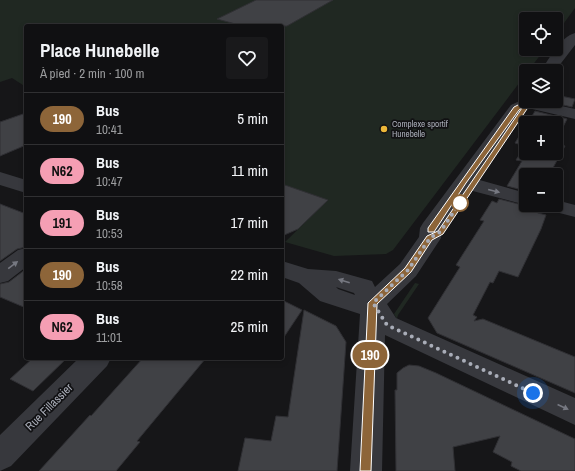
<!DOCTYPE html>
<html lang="fr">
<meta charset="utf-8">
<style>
:root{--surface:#101012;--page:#19191b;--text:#f1f3f6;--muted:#9c9d9f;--line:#303032}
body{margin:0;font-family:"Archivo Narrow",sans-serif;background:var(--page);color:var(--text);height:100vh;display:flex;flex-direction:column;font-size:15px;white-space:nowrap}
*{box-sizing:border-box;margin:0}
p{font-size:13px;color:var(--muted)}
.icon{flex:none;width:22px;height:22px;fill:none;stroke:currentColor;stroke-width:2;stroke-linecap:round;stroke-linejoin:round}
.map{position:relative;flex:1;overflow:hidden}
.drawer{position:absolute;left:24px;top:24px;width:260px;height:336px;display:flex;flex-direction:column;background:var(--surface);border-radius:4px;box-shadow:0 2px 6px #0003,0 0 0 1px var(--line)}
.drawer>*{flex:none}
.badge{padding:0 8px;border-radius:13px;font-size:14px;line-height:26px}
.fabs{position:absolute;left:519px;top:12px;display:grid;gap:8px}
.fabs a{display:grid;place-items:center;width:44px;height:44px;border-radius:4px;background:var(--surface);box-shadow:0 2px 6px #0003,0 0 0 1px var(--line);font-size:20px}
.you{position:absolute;width:20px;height:20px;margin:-10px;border:3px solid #fff;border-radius:50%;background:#1a73e8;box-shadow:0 0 0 6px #1a73e833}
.map>.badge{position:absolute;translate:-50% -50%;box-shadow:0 0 0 2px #fff}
.round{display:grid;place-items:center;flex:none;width:42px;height:42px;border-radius:4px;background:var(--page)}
.overview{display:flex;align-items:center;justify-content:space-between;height:68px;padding:0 16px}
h1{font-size:19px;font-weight:700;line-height:30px}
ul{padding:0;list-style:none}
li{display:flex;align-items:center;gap:12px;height:52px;padding:0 16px;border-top:1px solid var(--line)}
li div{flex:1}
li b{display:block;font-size:15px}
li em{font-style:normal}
li .badge{min-width:44px;font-weight:700;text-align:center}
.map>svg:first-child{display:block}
.green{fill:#202822}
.building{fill:#404145;stroke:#303034}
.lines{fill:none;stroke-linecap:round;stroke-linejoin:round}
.minor{fill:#37383d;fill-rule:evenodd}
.oneway{fill:#767881}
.line{fill:#8d6539;stroke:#fff}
.walk{stroke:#a9adb8;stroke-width:4;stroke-dasharray:0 7.2}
.poi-dot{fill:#edb839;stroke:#111113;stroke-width:1.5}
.stop-dot{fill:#fff;stroke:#8d6539;stroke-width:2}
.labels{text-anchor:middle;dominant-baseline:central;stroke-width:3.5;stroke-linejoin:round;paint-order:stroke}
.far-poi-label{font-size:9px;fill:#a9adb8;stroke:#111113;text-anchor:start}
.near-street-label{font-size:12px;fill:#a9adb8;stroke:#111113}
</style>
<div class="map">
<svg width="575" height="471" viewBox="0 0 575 471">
<rect width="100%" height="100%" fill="#161618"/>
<path class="green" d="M0,0H575V8L556,34V19H526V49H545L528,71H526V74L393,250L386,254L334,256L285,242L328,200L282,184V26H26V87L12,78L0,82Z
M415,283L419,284L398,315L397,318L401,326L394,314Z"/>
<path class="building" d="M256,0H333L287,26H243L217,19Z
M556,95L575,99L572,107L546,101H556Z
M535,111L567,119L559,135L562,136L558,144L565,146L549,175H526V191L507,186L522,161L516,160L525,146L515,143L526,125V153H556V123H528Z
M26,113V145L0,156V122Z
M282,184L328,200L298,229L282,236Z
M499,199L526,206L538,213L546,215L541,229L518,277L499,271L493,283L490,282L473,315L477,317L474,321L483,319L575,357V393L437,333L428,318L460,267L456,265L484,221L480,220L492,201L497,203Z
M0,204L26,214V247L17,249L0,261Z
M26,269V308L0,297V284L9,282Z
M282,300L302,310L282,340Z
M304,310L336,326L346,342L337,471H238L245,438L271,441L276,416L288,417Z
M33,358H67L33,391L10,379Z
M143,358H206L137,441L140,442L116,471H39L90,415L91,416Z
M409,365L419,366L436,373L575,439V471H521L511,466L512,462L493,452L500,436L453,447L455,471H396L395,390H397V373L403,368Z"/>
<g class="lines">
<path class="minor" d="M575,33V45L555,71H541C549,59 560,37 575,33Z
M526,98V101H539L575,109V119L528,108L523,111L476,179L526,193V205L469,190L442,228L441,238L416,276L387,304L396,318L575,398V425L385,335L382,471H350L360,314L320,301L299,283L282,277V261L308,269L336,271L372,281L375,287L400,264L419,237L420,228L423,223L511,105ZM336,287L354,293L355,295L338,289Z
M0,172L26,180V193L0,185Z
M556,200L575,205V217L544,209L541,205H556Z
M26,248V267L8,281L0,283V263L18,250Z
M79,358H111L107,366L11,466L0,471V435Z"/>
</g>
<defs><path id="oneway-solid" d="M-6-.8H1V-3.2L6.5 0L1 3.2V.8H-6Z"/></defs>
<g class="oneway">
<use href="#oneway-solid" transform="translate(494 191) rotate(14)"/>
<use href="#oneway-solid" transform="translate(13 265) rotate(-37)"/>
<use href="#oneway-solid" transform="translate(344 281) rotate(-163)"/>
<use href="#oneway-solid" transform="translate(563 407) rotate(25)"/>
</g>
<path class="line" d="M524,102H528L529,106L443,234L432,240L411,272L377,304L371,471H360L368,303L405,268L427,236L438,231L522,108L519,110L466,183L434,232H428V228L514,107Z"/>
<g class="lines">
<path class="walk" d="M460,203L440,232L430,238L408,270L373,303L387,325L533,393"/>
</g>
<circle class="poi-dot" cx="384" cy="129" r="4"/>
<circle class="stop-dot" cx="460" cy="203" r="8"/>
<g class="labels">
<g class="far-poi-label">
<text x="392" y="124">Complexe sportif<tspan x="392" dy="10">Hunebelle</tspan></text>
</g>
<g class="near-street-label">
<text transform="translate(49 407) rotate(-45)">Rue Fillassier</text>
</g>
</g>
</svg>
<div class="fabs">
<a><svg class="icon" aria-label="locate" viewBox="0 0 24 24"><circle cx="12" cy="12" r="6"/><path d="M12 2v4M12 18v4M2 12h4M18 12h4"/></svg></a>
<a><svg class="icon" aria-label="layers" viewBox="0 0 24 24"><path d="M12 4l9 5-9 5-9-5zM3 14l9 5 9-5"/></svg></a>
<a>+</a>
<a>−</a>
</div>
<div class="you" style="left:533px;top:393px"></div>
<b class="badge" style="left:370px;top:355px;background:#8d6539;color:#fff">190</b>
<section class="drawer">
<div class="overview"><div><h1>Place Hunebelle</h1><p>À pied · 2 min · 100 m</p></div><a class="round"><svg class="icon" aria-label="heart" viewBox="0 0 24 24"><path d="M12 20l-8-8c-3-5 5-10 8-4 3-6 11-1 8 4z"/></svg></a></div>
<ul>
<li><span class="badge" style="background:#8d6539;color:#fff">190</span><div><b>Bus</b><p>10:41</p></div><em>5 min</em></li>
<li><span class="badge" style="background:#f59eb3;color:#111">N62</span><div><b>Bus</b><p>10:47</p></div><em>11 min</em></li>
<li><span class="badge" style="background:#f59fb4;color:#111">191</span><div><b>Bus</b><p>10:53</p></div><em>17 min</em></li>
<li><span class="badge" style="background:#8d6539;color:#fff">190</span><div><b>Bus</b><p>10:58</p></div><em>22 min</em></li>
<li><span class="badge" style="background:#f59eb3;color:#111">N62</span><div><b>Bus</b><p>11:01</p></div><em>25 min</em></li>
</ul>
</section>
</div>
